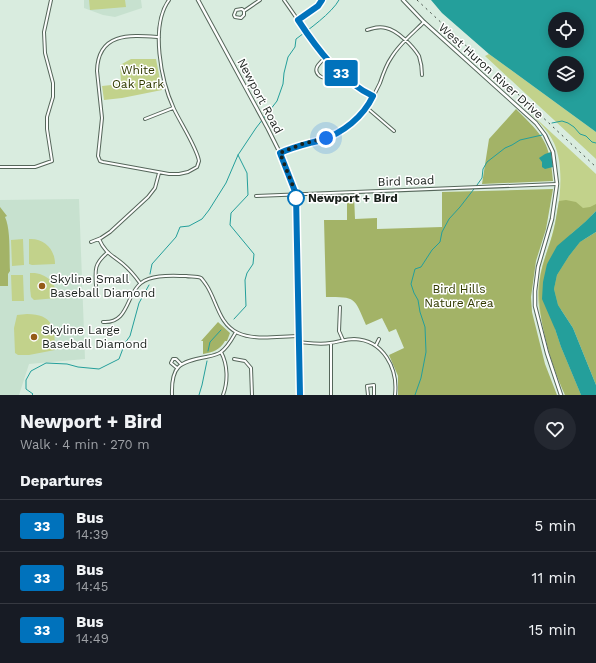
<!DOCTYPE html>
<meta charset="utf-8">
<style>
:root{--surface:#171b24;--page:#242831;--text:#f1f3f6;--muted:#9ea1a6;--line:#363941}
body{margin:0;font-family:"Work Sans",sans-serif;background:var(--page);color:var(--text);height:100vh;display:flex;flex-direction:column;font-size:15px;white-space:nowrap}
*{box-sizing:border-box;margin:0}
p{font-size:13px;color:var(--muted)}
.icon{flex:none;width:22px;height:22px;fill:none;stroke:currentColor;stroke-width:2;stroke-linecap:round;stroke-linejoin:round}
.map{position:relative;height:395px;overflow:hidden}
.side{display:flex;flex-direction:column;background:var(--surface);flex:1}
.side>*{flex:none}
.badge{padding:0 8px;border-radius:3px;font-size:14px;line-height:26px}
.fabs{position:absolute;left:548px;top:12px;display:grid;gap:8px}
.fabs a{display:grid;place-items:center;width:36px;height:36px;border-radius:50%;background:var(--surface);box-shadow:0 2px 10px #0003;font-size:20px}
.you{position:absolute;width:20px;height:20px;margin:-10px;border:3px solid #fff;border-radius:50%;background:#1a73e8;box-shadow:0 0 0 6px #1a73e833}
.map>.badge{position:absolute;translate:-50% -50%;box-shadow:0 0 0 2px #fff}
h2{padding:0 20px;font-size:15px;line-height:36px}
.round{display:grid;place-items:center;flex:none;width:42px;height:42px;border-radius:21px;background:var(--page)}
.head{display:flex;align-items:center;justify-content:space-between;height:68px;padding:0 20px}
h1{font-size:19px;font-weight:700;line-height:30px}
ul{padding:0;list-style:none}
li{display:flex;align-items:center;gap:12px;height:52px;padding:0 20px;border-top:1px solid var(--line)}
li div{flex:1}
li b{display:block;font-size:15px}
li em{font-style:normal}
li .badge{min-width:44px;font-weight:700;text-align:center}
.map>svg:first-child{display:block}
.built{fill:#c7e1cf}
.green{fill:#c2d28b}
.forest{fill:#a3b367}
.water{fill:#249f9b;fill-rule:evenodd}
.lines{fill:none;stroke-linecap:round;stroke-linejoin:round}
.stream{stroke:#249f9b;stroke-width:1}
.street-casing{stroke:#55665a;stroke-width:4}
.secondary-casing{stroke:#55665a;stroke-width:4.5}
.street{stroke:#fff;stroke-width:2}
.secondary{stroke:#fff;stroke-width:2.5}
.rail{stroke:#434c46;stroke-width:1;stroke-dasharray:2 4;stroke-linecap:butt}
.line-casing{stroke:#fff;stroke-width:9}
.line{stroke:#0072bc;stroke-width:6}
.walk{stroke:#1a211c;stroke-width:4;stroke-dasharray:0 7.2}
.stop-dot{fill:#fff;stroke:#0072bc;stroke-width:2}
.poi-dot{fill:#955b18;stroke:#fff;stroke-width:1.5}
.labels{text-anchor:middle;dominant-baseline:central;stroke-width:3;stroke-linejoin:round;paint-order:stroke}
.park-label{font-size:12px;fill:#313a00;stroke:#fff}
.street-label{font-size:12px;fill:#1a211c;stroke:#fff}
.stop-label{font-size:12px;font-weight:bold;fill:#1a211c;stroke:#fff;text-anchor:start}
.poi-label{font-size:12px;fill:#1a211c;stroke:#fff;text-anchor:start}
</style>
<div class="map">
<svg width="596" height="395" viewBox="0 0 596 395">
<rect width="100%" height="100%" fill="#d9ecdf"/>
<path class="built" d="M84,0H141L142,8L115,17L103,15L84,8Z
M79,199L85,359L29,364L19,395H0V200Z"/>
<path class="green" d="M89,0H125L126,7L90,10Z
M489,54L596,132V159L485,56Z
M131,59H156L162,90L122,98L104,100L102,86L121,84L120,65Z
M527,110L596,174V211L592,213L555,329L561,347L581,395H565L564,392C556,373 550,354 545,334C542,321 538,308 538,295C538,276 545,257 551,239C559,212 566,170 554,143C548,130 537,120 527,110Z
M23,239L24,265L12,266L11,240Z
M29,239C44,238 55,249 55,264L32,265L29,264Z
M30,273C46,272 57,283 57,298L34,300L31,297L30,288Z
M11,275H23L24,301H12Z
M27,314C53,314 55,328 55,350L29,355H18L15,353L14,328L17,315Z"/>
<path class="forest" d="M516,109C544,137 550,142 553,181L482,184L489,139Z
M553,189L546,229L536,261L531,297L532,312L545,364L557,395H398V376L389,355L404,348L396,329L389,332L382,318L366,325C354,297 356,297 326,297L324,220H347V196L354,195L355,219L377,218V229L442,227V192Z
M566,200L576,202L583,208L590,207L596,204V211L585,222L572,233L547,264L555,329L561,347L581,395H565C551,365 535,312 540,279C542,262 550,246 554,229C556,220 557,211 559,201Z
M0,207L7,216L5,217C11,230 9,256 10,271L8,274V286H0Z
M596,232V385L573,328L558,305L554,289L557,275L569,256L580,242Z
M218,322L230,333L227,341H225C220,350 213,352 203,354V341H201Z"/>
<path class="water" d="M431,0H596V132L489,54L442,13ZM555,19H577V41H555ZM555,63H577V85H555Z
M551,152L553,167L545,169L542,167V162L539,158L545,154Z
M596,211V232L580,242L569,256L557,275L554,289L558,305L573,328L596,385V395H581L561,347L555,329L542,299L543,282L547,264L557,246L585,222Z"/>
<g class="lines">
<path class="stream" d="M552,123L562,121L568,123L574,127L580,134L586,136L592,142L596,143
M150,274L152,264L176,237L180,227L189,226L202,219L209,210L226,183L238,155L256,128L277,101L283,84L284,73L288,57L295,47L296,39C308,30 332,13 339,0
M234,319L246,306L245,280L247,273L253,264L254,254L230,225L231,213L248,195L247,173L238,155
M208,351L210,342L221,330
M32,395L33,394L26,389V380L31,371L46,363L67,364L78,367L99,369L119,359L125,343L130,336L139,303L149,285
M199,395L202,385L207,361
M415,395L421,378L426,352L425,327L420,312L418,300L414,293L411,284L415,269L421,267L432,250L440,242L442,232L449,219L460,207L477,185L482,178L483,169L487,162L505,148L512,145L520,140L542,135"/>
<defs>
<path id="street" d="M284,0C309,35 333,77 373,96
M244,11L242,9L236,10L234,15L235,17L241,18L244,15V11L260,0
M298,20L318,6L322,0
M367,30C373,28 379,26 386,28C397,30 413,46 419,56C421,62 422,69 422,75
M159,37C130,35 98,32 97,71L102,118L98,156L100,161L103,162L169,174H179L188,172L197,167L199,161C197,148 180,122 174,109C161,81 150,26 169,0
M326,57C323,60 319,63 317,67C314,74 322,79 328,78C333,77 336,74 340,72
M366,107L394,131
M145,119L173,108
M280,153C303,142 329,141 350,124C364,113 373,99 380,83C383,74 386,65 391,58C399,44 413,33 424,22
M0,167H35L52,161L47,129V117L53,97V83L45,53L44,32L51,0
M256,196L557,184
M99,239C105,253 112,255 123,264C130,270 135,276 140,283
M91,242L101,238L110,232L148,197L155,188L159,173
M96,286C95,270 94,264 107,253
M340,307L339,331L343,340
M103,322C129,324 126,294 141,283C152,274 173,276 186,276C190,277 197,276 201,278C203,280 205,283 207,286C217,302 219,324 238,333C255,341 280,336 299,336
M299,342C309,343 320,345 330,343C338,342 346,339 354,339C384,340 398,369 395,395
M331,343V395
M376,345L379,339
M221,352C228,365 228,382 223,395
M234,359L245,361L251,368L252,395
M177,368L171,363L173,359H176L181,364
M172,395C171,366 179,362 206,357C211,356 217,355 221,352C228,347 232,339 236,332
M368,395L367,386L374,385V395"/>
<path id="secondary" d="M198,0L268,129L280,153L296,194L300,395
M403,0L424,22L536,123L545,135L553,152L557,184L552,219L538,267L535,291V306L547,353L561,395"/>
</defs>
<use href="#street" class="street-casing"/>
<use href="#secondary" class="secondary-casing"/>
<use href="#street" class="street"/>
<use href="#secondary" class="secondary"/>
<path class="rail" d="M417,0L596,167"/>
</g>
<g class="lines">
<defs>
<path id="line" d="M300,395L296,194L280,153C293,147 307,144 321,140C343,133 363,117 373,96C341,81 317,49 298,20L318,6L322,0"/>
</defs>
<use href="#line" class="line-casing"/>
<use href="#line" class="line"/>
<path class="walk" d="M296,198V194L280,153L302,144L326,138"/>
</g>
<circle class="stop-dot" cx="296" cy="198" r="8"/>
<g class="poi-dot">
<circle cx="42" cy="286" r="4"/>
<circle cx="34" cy="337" r="4"/>
</g>
<g class="labels">
<g class="park-label">
<text x="138" y="70">White<tspan x="138" dy="14">Oak Park</tspan></text>
<text x="459" y="289">Bird Hills<tspan x="459" dy="14">Nature Area</tspan></text>
</g>
<g class="street-label">
<text transform="translate(491 71) rotate(42)">West Huron River Drive</text>
<text transform="translate(260 96) rotate(62)">Newport Road</text>
<text transform="translate(406 181) rotate(-2)">Bird Road</text>
</g>
<g class="stop-label">
<text x="308" y="198">Newport + Bird</text>
</g>
<g class="poi-label">
<text x="50" y="279">Skyline Small<tspan x="50" dy="14">Baseball Diamond</tspan></text>
<text x="42" y="330">Skyline Large<tspan x="42" dy="14">Baseball Diamond</tspan></text>
</g>
</g>
</svg>
<div class="fabs">
<a><svg class="icon" aria-label="locate" viewBox="0 0 24 24"><circle cx="12" cy="12" r="6"/><path d="M12 2v4M12 18v4M2 12h4M18 12h4"/></svg></a>
<a><svg class="icon" aria-label="layers" viewBox="0 0 24 24"><path d="M12 4l9 5-9 5-9-5zM3 14l9 5 9-5"/></svg></a>
</div>
<div class="you" style="left:326px;top:138px"></div>
<b class="badge" style="left:341px;top:73px;background:#0072bc;color:#fff">33</b>
</div>
<section class="side">
<div class="head"><div><h1>Newport + Bird</h1><p>Walk · 4 min · 270 m</p></div><a class="round"><svg class="icon" aria-label="heart" viewBox="0 0 24 24"><path d="M12 20l-8-8c-3-5 5-10 8-4 3-6 11-1 8 4z"/></svg></a></div>
<h2>Departures</h2>
<ul>
<li><span class="badge" style="background:#0072bc;color:#fff">33</span><div><b>Bus</b><p>14:39</p></div><em>5 min</em></li>
<li><span class="badge" style="background:#0072bc;color:#fff">33</span><div><b>Bus</b><p>14:45</p></div><em>11 min</em></li>
<li><span class="badge" style="background:#0072bc;color:#fff">33</span><div><b>Bus</b><p>14:49</p></div><em>15 min</em></li>
</ul>
</section>
